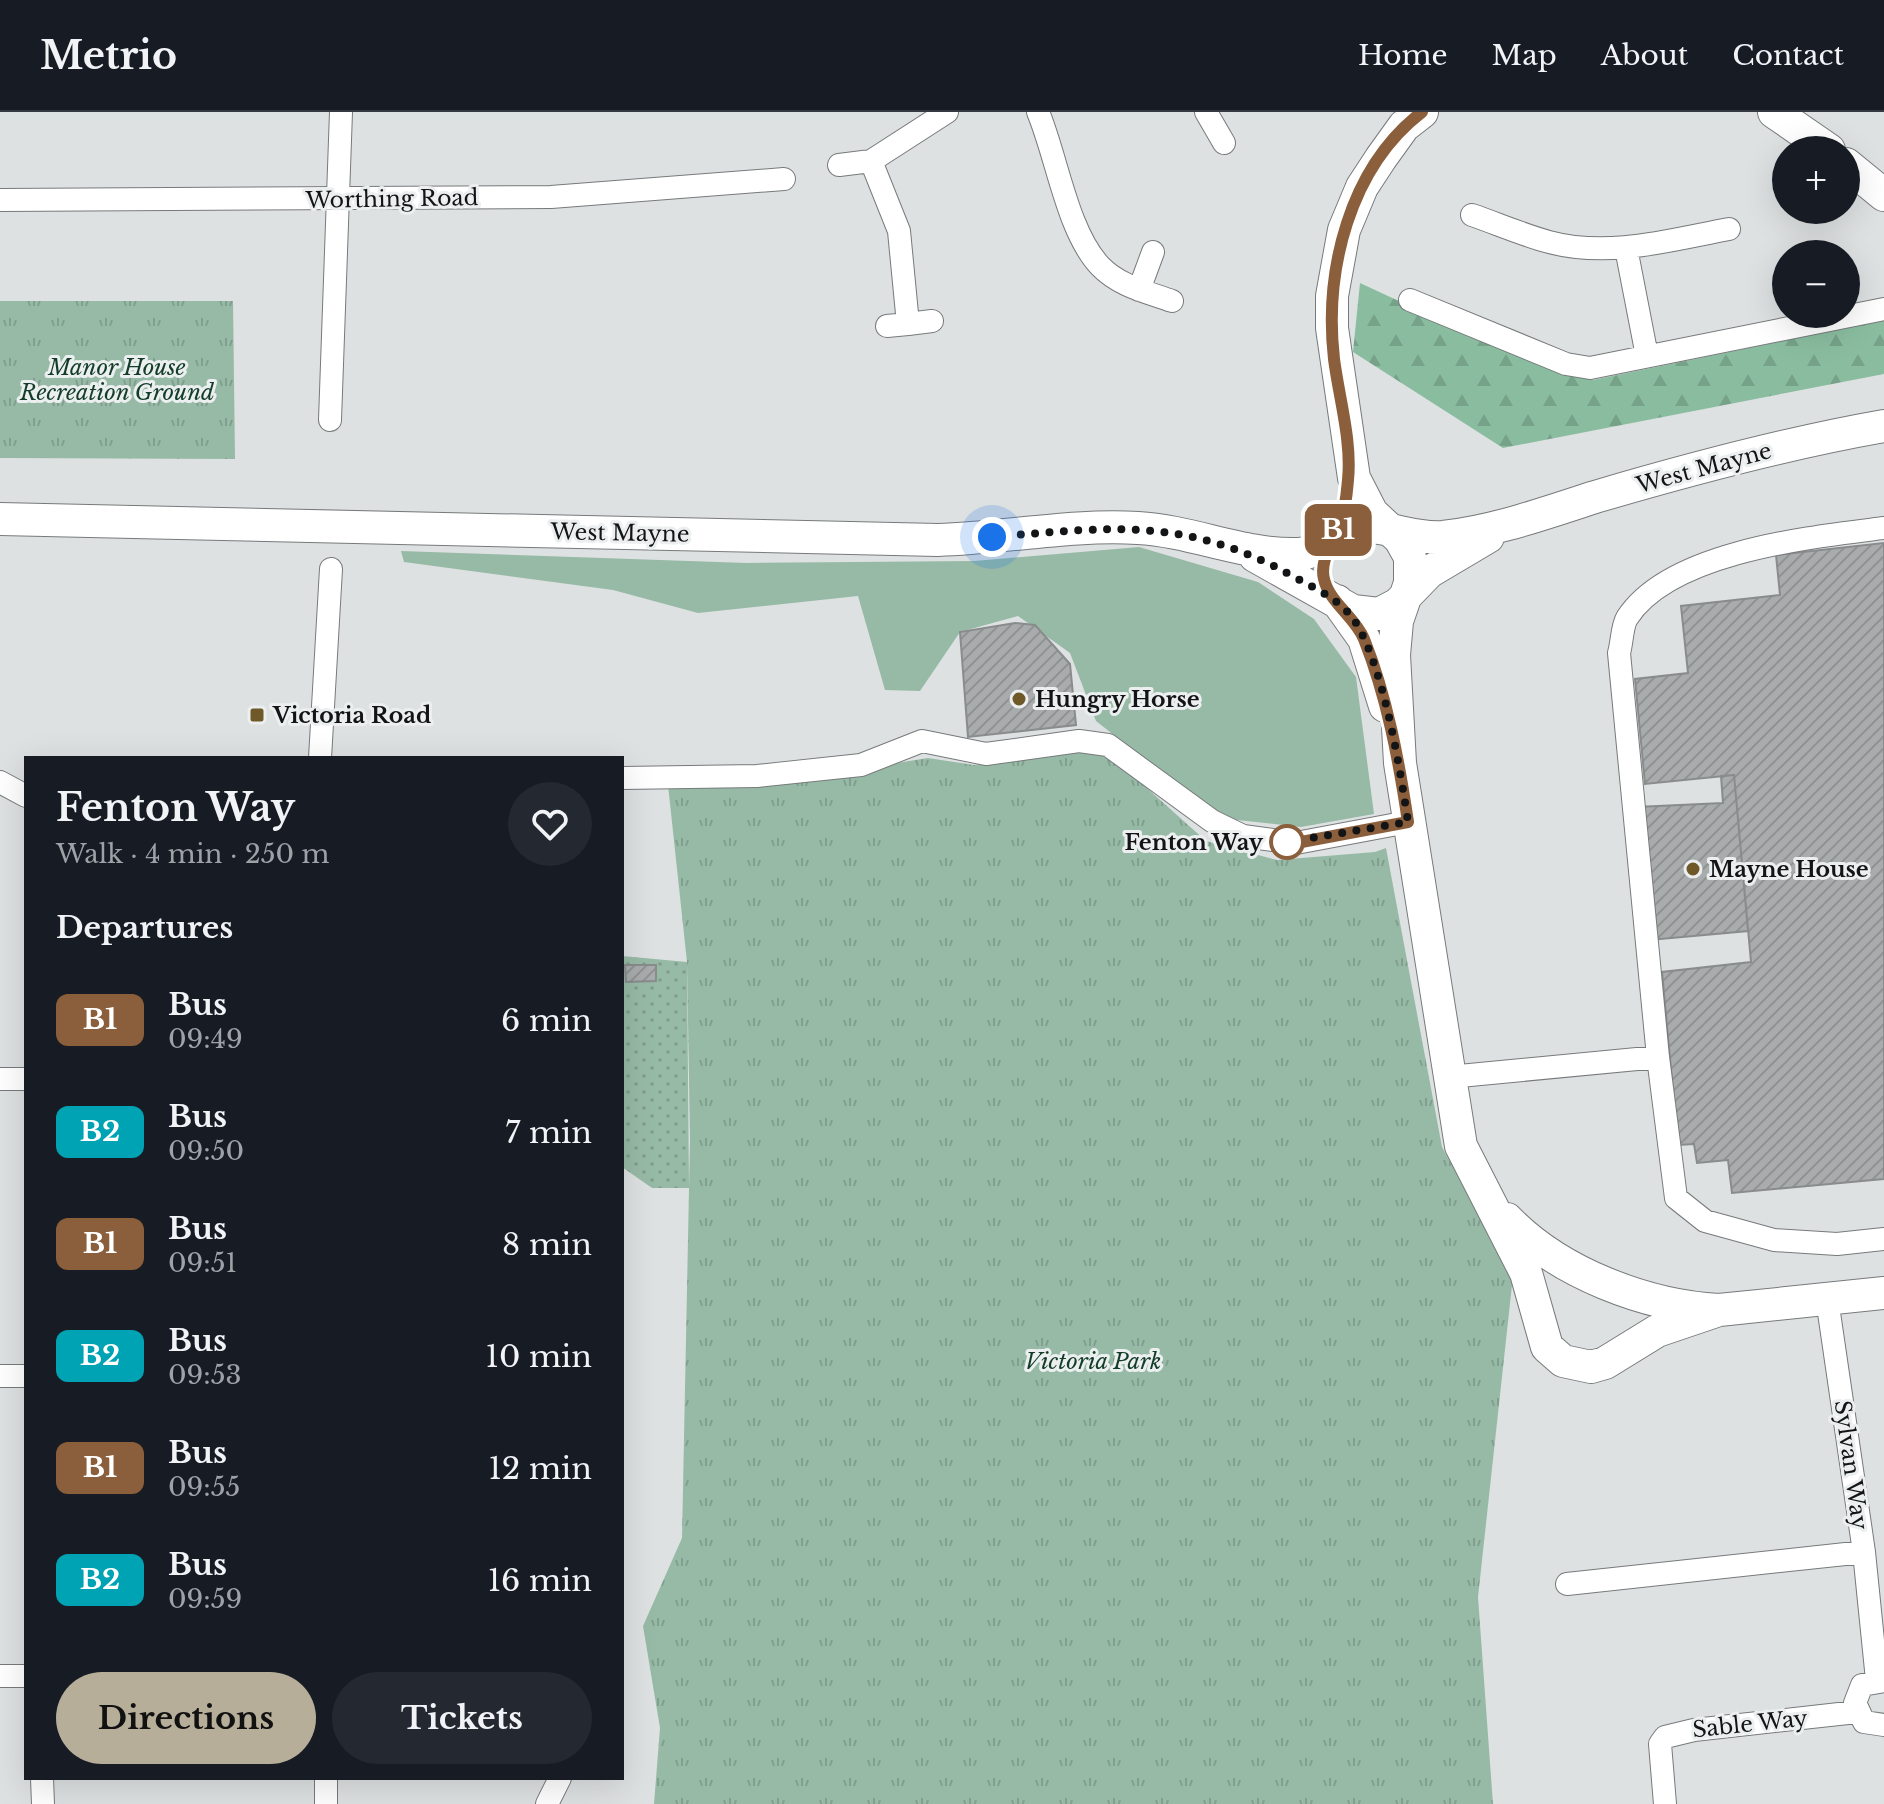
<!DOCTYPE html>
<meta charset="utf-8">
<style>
:root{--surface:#171b24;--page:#242831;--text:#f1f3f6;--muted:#9ea1a6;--line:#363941;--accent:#b7ae9a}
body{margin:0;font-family:"Libre Baskerville",serif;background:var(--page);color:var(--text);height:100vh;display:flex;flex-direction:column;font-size:30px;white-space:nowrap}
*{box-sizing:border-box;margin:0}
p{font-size:26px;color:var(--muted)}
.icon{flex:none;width:44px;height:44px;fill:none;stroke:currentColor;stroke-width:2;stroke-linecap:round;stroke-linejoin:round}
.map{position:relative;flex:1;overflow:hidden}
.drawer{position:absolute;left:24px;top:644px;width:600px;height:1024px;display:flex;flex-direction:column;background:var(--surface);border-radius:0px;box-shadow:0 8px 32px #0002}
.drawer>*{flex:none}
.badge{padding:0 16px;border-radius:12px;font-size:28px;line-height:52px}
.tools{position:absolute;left:1772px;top:24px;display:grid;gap:16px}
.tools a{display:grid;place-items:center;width:88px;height:88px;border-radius:50%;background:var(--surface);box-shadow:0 8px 32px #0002;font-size:40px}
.you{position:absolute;width:40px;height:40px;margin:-20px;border:6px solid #fff;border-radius:50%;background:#1a73e8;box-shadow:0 0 0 12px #1a73e833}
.map>.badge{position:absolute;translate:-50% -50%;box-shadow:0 0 0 4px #fff}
h2{padding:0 32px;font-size:30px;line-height:72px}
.round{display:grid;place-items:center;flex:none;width:84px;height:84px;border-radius:42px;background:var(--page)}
.summary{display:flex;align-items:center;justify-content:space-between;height:136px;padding:0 32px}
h1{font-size:38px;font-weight:700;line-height:60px}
.action{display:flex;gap:16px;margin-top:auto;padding:16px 32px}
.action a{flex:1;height:92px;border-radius:48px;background:var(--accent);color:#111;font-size:32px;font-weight:700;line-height:92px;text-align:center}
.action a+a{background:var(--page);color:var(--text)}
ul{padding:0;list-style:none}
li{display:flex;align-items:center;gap:24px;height:112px;padding:0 32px}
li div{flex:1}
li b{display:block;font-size:30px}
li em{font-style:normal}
li .badge{min-width:88px;font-weight:700;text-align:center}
header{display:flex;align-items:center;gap:48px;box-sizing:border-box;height:112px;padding:0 40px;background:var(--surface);border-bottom:2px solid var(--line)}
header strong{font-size:38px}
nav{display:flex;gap:44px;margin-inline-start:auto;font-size:28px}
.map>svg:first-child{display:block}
.grass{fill:#97baa6}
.forest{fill:url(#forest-firs)}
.park{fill:url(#park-tufts)}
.garden{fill:url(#garden-dots)}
.building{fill:url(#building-hatch);stroke:#898c8c;stroke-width:2}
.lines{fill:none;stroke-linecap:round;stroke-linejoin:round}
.street-casing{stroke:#777a7b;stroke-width:24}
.secondary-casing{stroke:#777a7b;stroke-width:34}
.street{stroke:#fff;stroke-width:22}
.secondary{stroke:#fff;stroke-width:32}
.line-casing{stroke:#fff;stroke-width:18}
.line{stroke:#8b5e3c;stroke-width:12}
.walk{stroke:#131415;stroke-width:8;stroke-dasharray:0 14.4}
.poi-dot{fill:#705929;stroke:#ebefef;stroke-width:3}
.stop-dot{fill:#fff;stroke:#8b5e3c;stroke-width:4}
.labels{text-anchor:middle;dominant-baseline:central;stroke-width:6;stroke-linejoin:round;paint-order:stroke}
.street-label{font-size:22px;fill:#131415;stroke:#ebefef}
.park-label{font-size:22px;font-style:italic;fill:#133d29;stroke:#ebefef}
.poi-label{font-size:22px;font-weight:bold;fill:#131415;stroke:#ebefef;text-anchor:start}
.stop-label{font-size:22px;font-weight:bold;fill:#131415;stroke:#ebefef;text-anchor:end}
</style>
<header>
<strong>Metrio</strong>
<nav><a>Home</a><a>Map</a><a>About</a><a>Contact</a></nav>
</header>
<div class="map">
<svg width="1884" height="1692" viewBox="0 0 1884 1692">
<defs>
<pattern id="forest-firs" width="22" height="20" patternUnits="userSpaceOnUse" patternTransform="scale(2)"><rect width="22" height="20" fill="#8abda0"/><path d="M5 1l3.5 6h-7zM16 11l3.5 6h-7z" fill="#76a289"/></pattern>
<pattern id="park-tufts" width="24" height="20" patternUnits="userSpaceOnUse" patternTransform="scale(2)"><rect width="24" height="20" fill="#97baa6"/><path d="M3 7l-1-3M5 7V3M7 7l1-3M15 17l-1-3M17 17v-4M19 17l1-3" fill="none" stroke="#819f8e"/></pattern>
<pattern id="garden-dots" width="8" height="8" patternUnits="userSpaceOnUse" patternTransform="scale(2)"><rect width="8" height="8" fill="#97baa6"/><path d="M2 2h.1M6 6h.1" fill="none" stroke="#819f8e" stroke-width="1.8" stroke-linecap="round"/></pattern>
<pattern id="building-hatch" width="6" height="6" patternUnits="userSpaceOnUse" patternTransform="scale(2)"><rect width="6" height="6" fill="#a9acac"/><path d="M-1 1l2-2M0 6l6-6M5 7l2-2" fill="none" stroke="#919393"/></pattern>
</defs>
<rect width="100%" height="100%" fill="#dee1e2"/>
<path class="grass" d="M1139,435L1258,470L1314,507L1356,565L1374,702L1301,715L1219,706L1096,609L1070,541L1018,504L960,520L920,579L885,578L858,484L698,501L613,478L404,450L401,439L747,451L974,449Z"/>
<path class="forest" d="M1360,171L1513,242L1593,268L1884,208V262L1503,336L1353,240Z"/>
<path class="park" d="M0,189H233L235,347L0,346Z
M1089,639L1111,644L1206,729L1277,748L1375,740L1386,736L1442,1035L1513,1164L1478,1485L1493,1692H654L660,1616L643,1514L682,1426L690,1027L687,850L668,673L878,654L928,646L974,653Z"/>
<path class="garden" d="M622,844L687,850L689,1076H652L622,1055Z"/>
<path class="building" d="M1884,431V1067L1732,1081L1728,1048L1697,1051L1694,1032L1678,1033L1662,860L1751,850L1734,663L1645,672L1635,567L1688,561L1681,494L1780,483L1776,443Z
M1015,511L1035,513L1070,552L1076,613L968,625L960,520Z
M1734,663L1748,819L1650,828L1637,695L1723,691L1721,664Z
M625,853H656V869L626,870Z"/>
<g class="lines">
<defs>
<path id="street" d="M1038,0C1057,45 1067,119 1100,154C1119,174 1147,180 1172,189
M1206,0L1224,31
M871,49L899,119L908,212L887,214
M839,53L871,49L947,0
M0,88L551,85L784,67
M1472,103C1498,112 1523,123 1549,130C1609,146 1670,128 1729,117
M1626,136L1647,244
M1139,178L1153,140
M1410,188L1566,252L1590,256L1884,197
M908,212L932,209
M330,308L341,0
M1884,416C1813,425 1670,439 1627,506C1622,514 1622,531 1619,541L1658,945L1676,1086L1705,1109L1774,1128L1837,1132L1884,1127
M320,646L331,457
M622,666L757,664L861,653L922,629L986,642L1079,629L1108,633L1212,709L1243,724L1296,731L1408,710
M0,670L26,684
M1449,965L1658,945
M0,967H26
M1827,1187L1864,1440L1877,1568
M0,1264H26
M1567,1472L1864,1440
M0,1564H26
M1884,1569L1862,1573L1855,1591L1864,1610L1884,1613
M42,1666L43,1692
M326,1666V1692
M547,1692L560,1666
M1665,1692L1660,1632L1665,1625L1694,1618L1857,1600"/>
<path id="secondary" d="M1422,0L1404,14L1381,46L1362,75L1344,118L1332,184V216L1354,366L1372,401L1400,427L1410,445V471L1397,509L1394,543L1400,651L1461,1034L1526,1161L1547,1235L1563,1249L1591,1255L1605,1251L1657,1219L1719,1198
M1774,0L1829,38
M1846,52L1884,83
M0,407L938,428C1005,426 1071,412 1138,416C1193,419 1244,444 1299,442C1327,440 1343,414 1371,415C1396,417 1417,427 1443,425C1496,419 1545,401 1595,385C1690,357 1787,331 1884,314
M1255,444L1353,499L1379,502L1398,492L1429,460L1488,425
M1337,489L1364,527L1385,594
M1507,1107C1559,1161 1646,1194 1719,1198L1884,1181"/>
</defs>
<use href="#street" class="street-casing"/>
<use href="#secondary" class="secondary-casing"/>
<use href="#street" class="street"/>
<use href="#secondary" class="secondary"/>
</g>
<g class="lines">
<defs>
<path id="line" d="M1276,730L1296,731L1408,710C1399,649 1387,585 1364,527C1355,505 1329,490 1324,467C1319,447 1335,428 1341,410C1345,396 1347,382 1348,368C1352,329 1339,286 1334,247C1324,159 1349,56 1422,0"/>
</defs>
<use href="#line" class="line-casing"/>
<use href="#line" class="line"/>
<path class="walk" d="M992,425C1113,415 1188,404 1298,467C1320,479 1342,489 1356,511C1384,557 1400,656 1408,710L1287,730"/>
</g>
<g class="poi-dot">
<circle cx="1019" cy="587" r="8"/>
<rect x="249" y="595" width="16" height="16" rx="4"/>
<circle cx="1693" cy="757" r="8"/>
</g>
<circle class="stop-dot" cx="1287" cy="730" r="16"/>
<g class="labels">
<g class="street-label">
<text transform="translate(392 87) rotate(-1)">Worthing Road</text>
<text transform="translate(1704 356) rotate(-15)">West Mayne</text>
<text transform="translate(620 421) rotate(1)">West Mayne</text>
<text transform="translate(1851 1353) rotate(82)">Sylvan Way</text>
<text transform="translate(1750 1612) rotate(-6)">Sable Way</text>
</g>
<g class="park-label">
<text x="117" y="255">Manor House<tspan x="117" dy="25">Recreation Ground</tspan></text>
<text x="1093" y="1249">Victoria Park</text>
</g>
<g class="poi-label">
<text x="1035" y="587">Hungry Horse</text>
<text x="273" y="603">Victoria Road</text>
<text x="1709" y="757">Mayne House</text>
</g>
<g class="stop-label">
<text x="1263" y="730">Fenton Way</text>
</g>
</g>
</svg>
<div class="tools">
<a>+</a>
<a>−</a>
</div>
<div class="you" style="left:992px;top:425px"></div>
<b class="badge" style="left:1338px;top:418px;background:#8b5e3c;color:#fff">B1</b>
<section class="drawer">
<div class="summary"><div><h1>Fenton Way</h1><p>Walk · 4 min · 250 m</p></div><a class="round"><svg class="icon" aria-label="heart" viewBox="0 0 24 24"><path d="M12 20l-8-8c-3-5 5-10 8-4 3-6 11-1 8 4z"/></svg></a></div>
<h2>Departures</h2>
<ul>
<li><span class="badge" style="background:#8b5e3c;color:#fff">B1</span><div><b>Bus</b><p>09:49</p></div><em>6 min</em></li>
<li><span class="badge" style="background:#00a3b4;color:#fff">B2</span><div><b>Bus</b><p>09:50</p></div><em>7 min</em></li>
<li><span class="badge" style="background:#8b5e3c;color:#fff">B1</span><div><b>Bus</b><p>09:51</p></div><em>8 min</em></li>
<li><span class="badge" style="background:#00a3b4;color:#fff">B2</span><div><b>Bus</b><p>09:53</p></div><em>10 min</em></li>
<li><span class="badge" style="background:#8b5e3c;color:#fff">B1</span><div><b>Bus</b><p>09:55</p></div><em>12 min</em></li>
<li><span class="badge" style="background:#00a3b4;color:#fff">B2</span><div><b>Bus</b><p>09:59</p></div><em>16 min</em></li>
</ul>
<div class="action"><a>Directions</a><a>Tickets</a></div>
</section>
</div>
